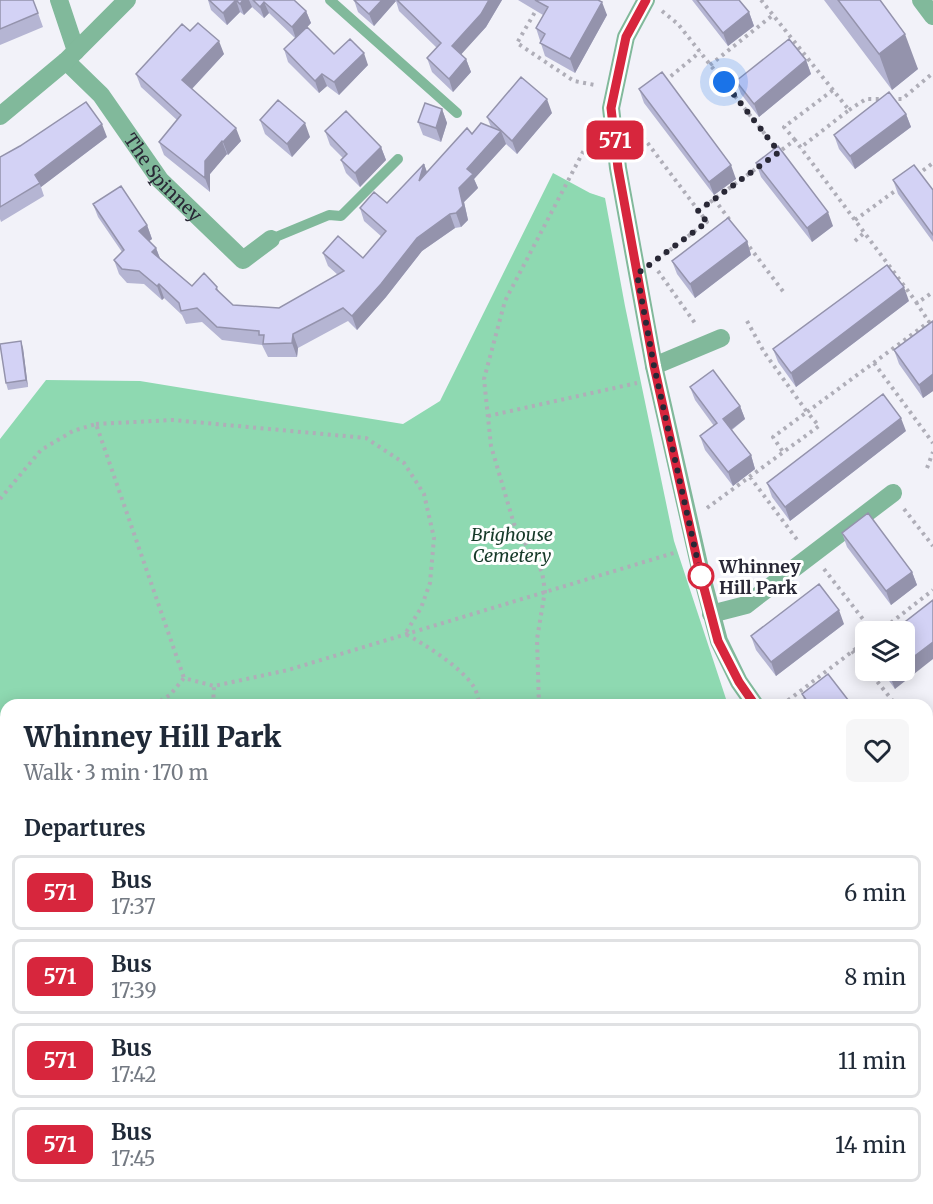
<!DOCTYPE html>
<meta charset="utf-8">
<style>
:root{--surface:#fff;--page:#f6f6f7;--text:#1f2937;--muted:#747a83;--line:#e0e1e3}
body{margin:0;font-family:Merriweather,serif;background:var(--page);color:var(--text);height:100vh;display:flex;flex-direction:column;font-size:22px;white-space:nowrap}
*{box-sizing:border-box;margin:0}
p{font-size:20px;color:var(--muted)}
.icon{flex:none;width:33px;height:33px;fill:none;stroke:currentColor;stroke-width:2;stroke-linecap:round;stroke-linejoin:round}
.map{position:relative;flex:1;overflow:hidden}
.drawer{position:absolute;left:0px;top:699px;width:933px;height:506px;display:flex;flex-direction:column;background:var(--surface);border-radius:18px 18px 0 0;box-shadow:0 3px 15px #0003}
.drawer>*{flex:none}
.badge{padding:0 12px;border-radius:9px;font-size:21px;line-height:39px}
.tools{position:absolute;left:855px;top:621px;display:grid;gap:12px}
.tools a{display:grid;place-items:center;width:60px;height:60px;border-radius:9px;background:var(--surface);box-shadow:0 3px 15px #0003;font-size:30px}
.you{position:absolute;width:30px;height:30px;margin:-15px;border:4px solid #fff;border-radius:50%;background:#1a73e8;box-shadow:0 0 0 9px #1a73e833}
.map>.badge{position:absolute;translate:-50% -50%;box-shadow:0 0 0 3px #fff}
h2{padding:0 24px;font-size:22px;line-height:54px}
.round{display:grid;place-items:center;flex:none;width:63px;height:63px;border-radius:9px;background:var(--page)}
.summary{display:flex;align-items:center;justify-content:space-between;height:102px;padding:0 24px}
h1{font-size:28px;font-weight:800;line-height:45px}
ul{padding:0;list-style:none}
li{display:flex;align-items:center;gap:18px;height:75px;margin:0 12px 9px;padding:0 12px;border:3px solid var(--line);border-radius:9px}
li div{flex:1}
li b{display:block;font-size:22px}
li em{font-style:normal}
li .badge{min-width:66px;font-weight:700;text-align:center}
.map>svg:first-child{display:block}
.green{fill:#8ed9b1}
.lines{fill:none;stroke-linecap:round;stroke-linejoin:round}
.path{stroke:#afaeb8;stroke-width:4;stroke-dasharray:3 4.5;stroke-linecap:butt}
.service{stroke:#81b99b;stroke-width:10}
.minor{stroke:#81b99b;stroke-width:18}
.wall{fill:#b5b5d3}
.shaded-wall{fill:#9493ac}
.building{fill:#d3d2f5;stroke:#9493ac;stroke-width:1.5}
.line-casing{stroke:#fff;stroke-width:14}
.line{stroke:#d7263d;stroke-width:9}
.walk{stroke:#292836;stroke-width:6;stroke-dasharray:0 10.8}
.stop-dot{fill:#fff;stroke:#d7263d;stroke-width:3}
.labels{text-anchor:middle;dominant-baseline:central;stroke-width:6;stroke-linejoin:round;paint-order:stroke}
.street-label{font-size:18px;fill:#292836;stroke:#fff}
.park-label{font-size:18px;font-style:italic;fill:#163a29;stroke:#fff}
.stop-label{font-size:18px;font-weight:bold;fill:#292836;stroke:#fff;text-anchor:start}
</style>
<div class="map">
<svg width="933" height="1204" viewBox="0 0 933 1204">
<rect width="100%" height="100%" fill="#f2f2f9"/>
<path class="green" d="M553,173L590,193L605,198L625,306L674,541L728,705H6V957H0V439L46,380L140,381L403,424L440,401Z"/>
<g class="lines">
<path class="path" d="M542,0L517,43L574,81L595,85
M761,0L849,110L800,148
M662,11L678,24L779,152L795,140L917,303L933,292
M710,65L773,15
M665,81L700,52
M891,99H902L933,73
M849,110L866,99H884
M634,125L707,222L654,262
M795,140L784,127L833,90
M917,175L933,163
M714,199L732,223
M698,211L761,165
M855,220L899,188
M745,241L785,294
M855,241L864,233
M658,271L697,326
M916,302L929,322
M747,321L764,352L807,412L773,437L783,452
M874,363L933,443
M488,416L637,383
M96,424L173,420L366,438L404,463L424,494L434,538L430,583L421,608L405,634C425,644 462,668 474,687C477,692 478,699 480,705
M927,468L933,452
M750,477L798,541
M0,499L41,450L73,431L96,424L184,678
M707,508L819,426L807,412L933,319
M904,509L933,546
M824,569L873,632
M879,632L933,590
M852,651L866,668
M868,670L896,705
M154,705L170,695L184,678L214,686L288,670L677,552
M213,705L214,686
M539,705L537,639L545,591L542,572L514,524L491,446L484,379L505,301L593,133
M782,705L866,641
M927,744L933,752
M0,751L6,749
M928,799L933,795
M0,904L6,912
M927,978L933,985
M927,1066L933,1061
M927,1095L933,1103"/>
<path class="service" d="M330,0L457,113
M271,239L329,215L341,216L398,159"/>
<g class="minor">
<path d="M59,0L76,51"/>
<path d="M646,0L626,37L611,108L618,168L654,366L701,573L719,641L739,682L755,705"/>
<path d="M921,0L933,16"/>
<path id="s1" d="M66,61L101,95L160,180L243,260L271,239"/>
<path d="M0,116L66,61L127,0"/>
<path d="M654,366L721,338"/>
<path d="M711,614L746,605L893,493"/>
<path d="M0,1084H6"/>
<path d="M454,1198L455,1204"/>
<path d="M697,1198L701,1204"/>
<path d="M861,1198L866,1204"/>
<path d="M835,1204L842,1198"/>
</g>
</g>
<path class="wall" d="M0,0L38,13L43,27L0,45Z
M208,0H294L306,11L311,23L307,27L334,54L368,65L339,95L327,86L319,93L288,62L284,49L295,38L269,13L264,18L252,7L244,15L240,12L227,25L211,10Z
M354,0H502L486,27L461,54L466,59L471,72L453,92L432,72L427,58L437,48L399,11L396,1L374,26L358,12Z
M518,0H598L607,15L575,73L545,56L536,28L543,15Z
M692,0H739L749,12L754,26L728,46Z
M824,0H880L918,69L892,90Z
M190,31L224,54L192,89L241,141L228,155L227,154L210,174V192L164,155L159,142L177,120L141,87L136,74Z
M806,60L811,74L759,117L741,94L736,81Z
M639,89L736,179L714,195L644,103Z
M442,109L447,123L441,142L423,135L418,122Z
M552,113L517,154L506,144L474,179L478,188L464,202L468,220L461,227L455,228L422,251L386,297L357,330L348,321L298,348L297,357H268L262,345L222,340L202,322L186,324L182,315L164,298L162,300L144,284L127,283L119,274L114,260L122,252L98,217L93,204L147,225L152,239L149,241L156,248L160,258L192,286L217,287L219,292L233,305L279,308L338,275L328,266L323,253L363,258L382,237L364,221L360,208L387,203L424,164L427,172L472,134L491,127L487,117Z
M906,114L911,127L855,169L839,149L834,135Z
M260,120L310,137L292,157L265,134Z
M325,131L381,147L386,160L360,187L346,173L341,160L343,158L330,145Z
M107,137L41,187L44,196L1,222L0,219V157Z
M756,163L833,226L812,242L761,177Z
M893,180L933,190V242L898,194Z
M747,241L751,255L695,298L677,274L672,261Z
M909,301L796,387L778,362L773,349Z
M933,321V391L923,398L899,364L894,350Z
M23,348L28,387L8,390L6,383Z
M690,387L740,406L745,419L732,430L751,455L755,469L733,486L705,450L700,436L714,426L695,400Z
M906,431L790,521L772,497L767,483Z
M842,533L912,572L917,585L891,605L847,547Z
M844,624L776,676L756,650L751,636Z
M881,670H904L895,689Z
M802,694L852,705H806Z
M933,911V943L927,935V916Z
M0,995L6,1007L5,1046H0Z
M0,1098L6,1099V1163H0Z
M933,1156V1204H930L926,1198H927V1161Z
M386,1198H419L421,1204H388Z
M500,1198H537L538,1202L532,1204H502Z
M595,1198H637L640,1204H598Z
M736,1198H774L775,1203L774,1204H740Z"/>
<path class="shaded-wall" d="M236,0L240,12L227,25L223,13Z
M243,0H249L252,7L244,15L240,4Z
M382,0H395L396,1L374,26L369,14Z
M489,0H502L486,27L457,59L452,46Z
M264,2L269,13L264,18L260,7Z
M602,2L607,15L575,73L570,59Z
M306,11L311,23L296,39L292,27Z
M749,12L754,26L728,46L723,33Z
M905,34L918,69L892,90L879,54Z
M219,41L224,54L187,94L182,80Z
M364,53L368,65L339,95L334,82Z
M466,59L471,72L453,92L449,79Z
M806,60L811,74L759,117L754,104Z
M322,74L327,86L319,93L315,81Z
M547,99L552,113L517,154L512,141Z
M442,109L447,123L441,142L436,128Z
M906,114L911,127L855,169L850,156Z
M305,123L310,137L292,157L287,144Z
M102,124L107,137L41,187L35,175Z
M236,128L241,141L228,155L223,142Z
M501,131L506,144L474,179L478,188L464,202L468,220L461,227L456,213L459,188L467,169Z
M222,141L227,154L210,174V192L205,178V161Z
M381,147L386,160L360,187L355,173Z
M424,164L429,178L419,181Z
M731,165L736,179L714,195L709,182Z
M828,212L833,226L812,242L807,228Z
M450,214L455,228L422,251L386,297L357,330L352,316L417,238Z
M147,225L152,239L144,245L139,231Z
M747,241L751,255L695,298L690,284Z
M156,248L161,261L152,252Z
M159,284L164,298L162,300L157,286Z
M904,287L909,301L796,387L791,373Z
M293,334L298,348L297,357L292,343Z
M21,341L23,348L28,387L26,380Z
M933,374V391L923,398L919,385Z
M740,406L745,419L728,432L723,419Z
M901,418L906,431L790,521L785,507Z
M751,455L755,469L733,486L728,472Z
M912,572L917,585L891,605L886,591Z
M839,610L844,624L776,676L771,662Z
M933,642V659L895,689L890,676L896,670H904V664Z
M933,771V787L927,792V776Z
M2,995L6,1007L5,1046L0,1032Z
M756,1198H774L775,1203L774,1204H748Z"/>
<path class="building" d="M0,0H33L38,13L0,29Z
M209,0H236L223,13Z
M236,0H243L240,4Z
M253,0H294L306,11L292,27L264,2L260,7Z
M354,0H382L369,14Z
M397,0H489L481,14L452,46L466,59L449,79L427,58L441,43Z
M535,0H598L602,2L570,59L540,43L545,34L536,28L548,7Z
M697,0H739L749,12L723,33Z
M838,0H880L905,34L879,54Z
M198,23L219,41L182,80L236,128L223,142L222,141L205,161V178L159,142L181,115L136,74L182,24L190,31Z
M307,27L334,54L350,39L364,53L334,82L322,74L315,81L284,49Z
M789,39L806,60L754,104L736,81Z
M662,72L731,165L709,182L639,89Z
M521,77L547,99L512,141L487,117Z
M889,92L906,114L850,156L834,135Z
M278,100L305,123L287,144L260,120Z
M86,102L102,124L35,175L40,183L0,207V157L20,146Z
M425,103L442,109L436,128L418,122Z
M346,111L381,147L355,173L341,160L347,154L325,131Z
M481,123L501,131L467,169L473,174L459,188L463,206L456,213L450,214L417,238L381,284L352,316L343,308L293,334L292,343L263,344L264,335H259V331L217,327L197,308L181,311L179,303L159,284L157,286L139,271L122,269L114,260L124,250L93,204L121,186L147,225L139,231L156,248L152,252L192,286L204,273L217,287L216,289L233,305L279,308L344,271L323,253L338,236L363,258L386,231L360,208L374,192L387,203L424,164L419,181L467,128L472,134Z
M778,146L828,212L807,228L756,163Z
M914,165L933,190V235L893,180Z
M728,218L747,241L690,284L672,261Z
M887,265L904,287L791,373L773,349Z
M933,321V374L919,385L894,350Z
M21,341L26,380L6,383L0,344Z
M713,370L740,406L723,419L751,455L728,472L700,436L717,423L690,387Z
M883,394L901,418L785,507L767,483Z
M868,513L912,572L886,591L842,533Z
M819,584L839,610L771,662L751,636Z
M933,600V642L904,664V632H892Z
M886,670H896L890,676Z
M828,674L852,705H810L802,694Z
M933,750V771L927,776V754Z
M933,911V937L927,929V916Z
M0,995H2L0,1032Z
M0,1098L6,1099V1150H0Z
M933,1156V1201L927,1193V1161Z
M387,1198H415L405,1204H390Z
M500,1198H525L526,1204H502Z
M599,1198H637L640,1204H603Z
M740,1198H756L748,1204H744Z"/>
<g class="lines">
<defs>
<path id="line" d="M646,0L626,37L611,108L618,168L654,366L700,573L718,641L739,682L755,705"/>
</defs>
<use href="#line" class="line-casing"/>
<use href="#line" class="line"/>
<path class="walk" d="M701,576L654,366L637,274L707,222L698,211L779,152L724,82"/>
</g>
<circle class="stop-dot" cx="701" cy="576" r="12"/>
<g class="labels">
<g class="street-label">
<text stroke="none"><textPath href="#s1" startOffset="152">The Spinney</textPath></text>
</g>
<g class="park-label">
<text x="512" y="534">Brighouse<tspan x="512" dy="21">Cemetery</tspan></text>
</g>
<g class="stop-label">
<text x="719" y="566">Whinney<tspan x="719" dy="21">Hill Park</tspan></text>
</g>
</g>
</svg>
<div class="tools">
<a><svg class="icon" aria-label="layers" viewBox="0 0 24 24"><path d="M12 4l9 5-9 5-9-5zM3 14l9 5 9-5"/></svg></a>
</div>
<div class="you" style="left:724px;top:82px"></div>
<b class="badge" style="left:615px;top:140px;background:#d7263d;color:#fff">571</b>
<section class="drawer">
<div class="summary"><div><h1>Whinney Hill Park</h1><p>Walk · 3 min · 170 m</p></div><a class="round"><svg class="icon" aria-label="heart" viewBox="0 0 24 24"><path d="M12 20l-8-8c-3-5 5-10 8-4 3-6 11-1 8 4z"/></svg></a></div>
<h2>Departures</h2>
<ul>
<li><span class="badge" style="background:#d7263d;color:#fff">571</span><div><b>Bus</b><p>17:37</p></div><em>6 min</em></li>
<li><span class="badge" style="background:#d7263d;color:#fff">571</span><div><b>Bus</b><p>17:39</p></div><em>8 min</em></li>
<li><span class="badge" style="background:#d7263d;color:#fff">571</span><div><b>Bus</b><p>17:42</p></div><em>11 min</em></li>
<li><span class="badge" style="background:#d7263d;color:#fff">571</span><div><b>Bus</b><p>17:45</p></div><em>14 min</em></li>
</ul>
</section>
</div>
